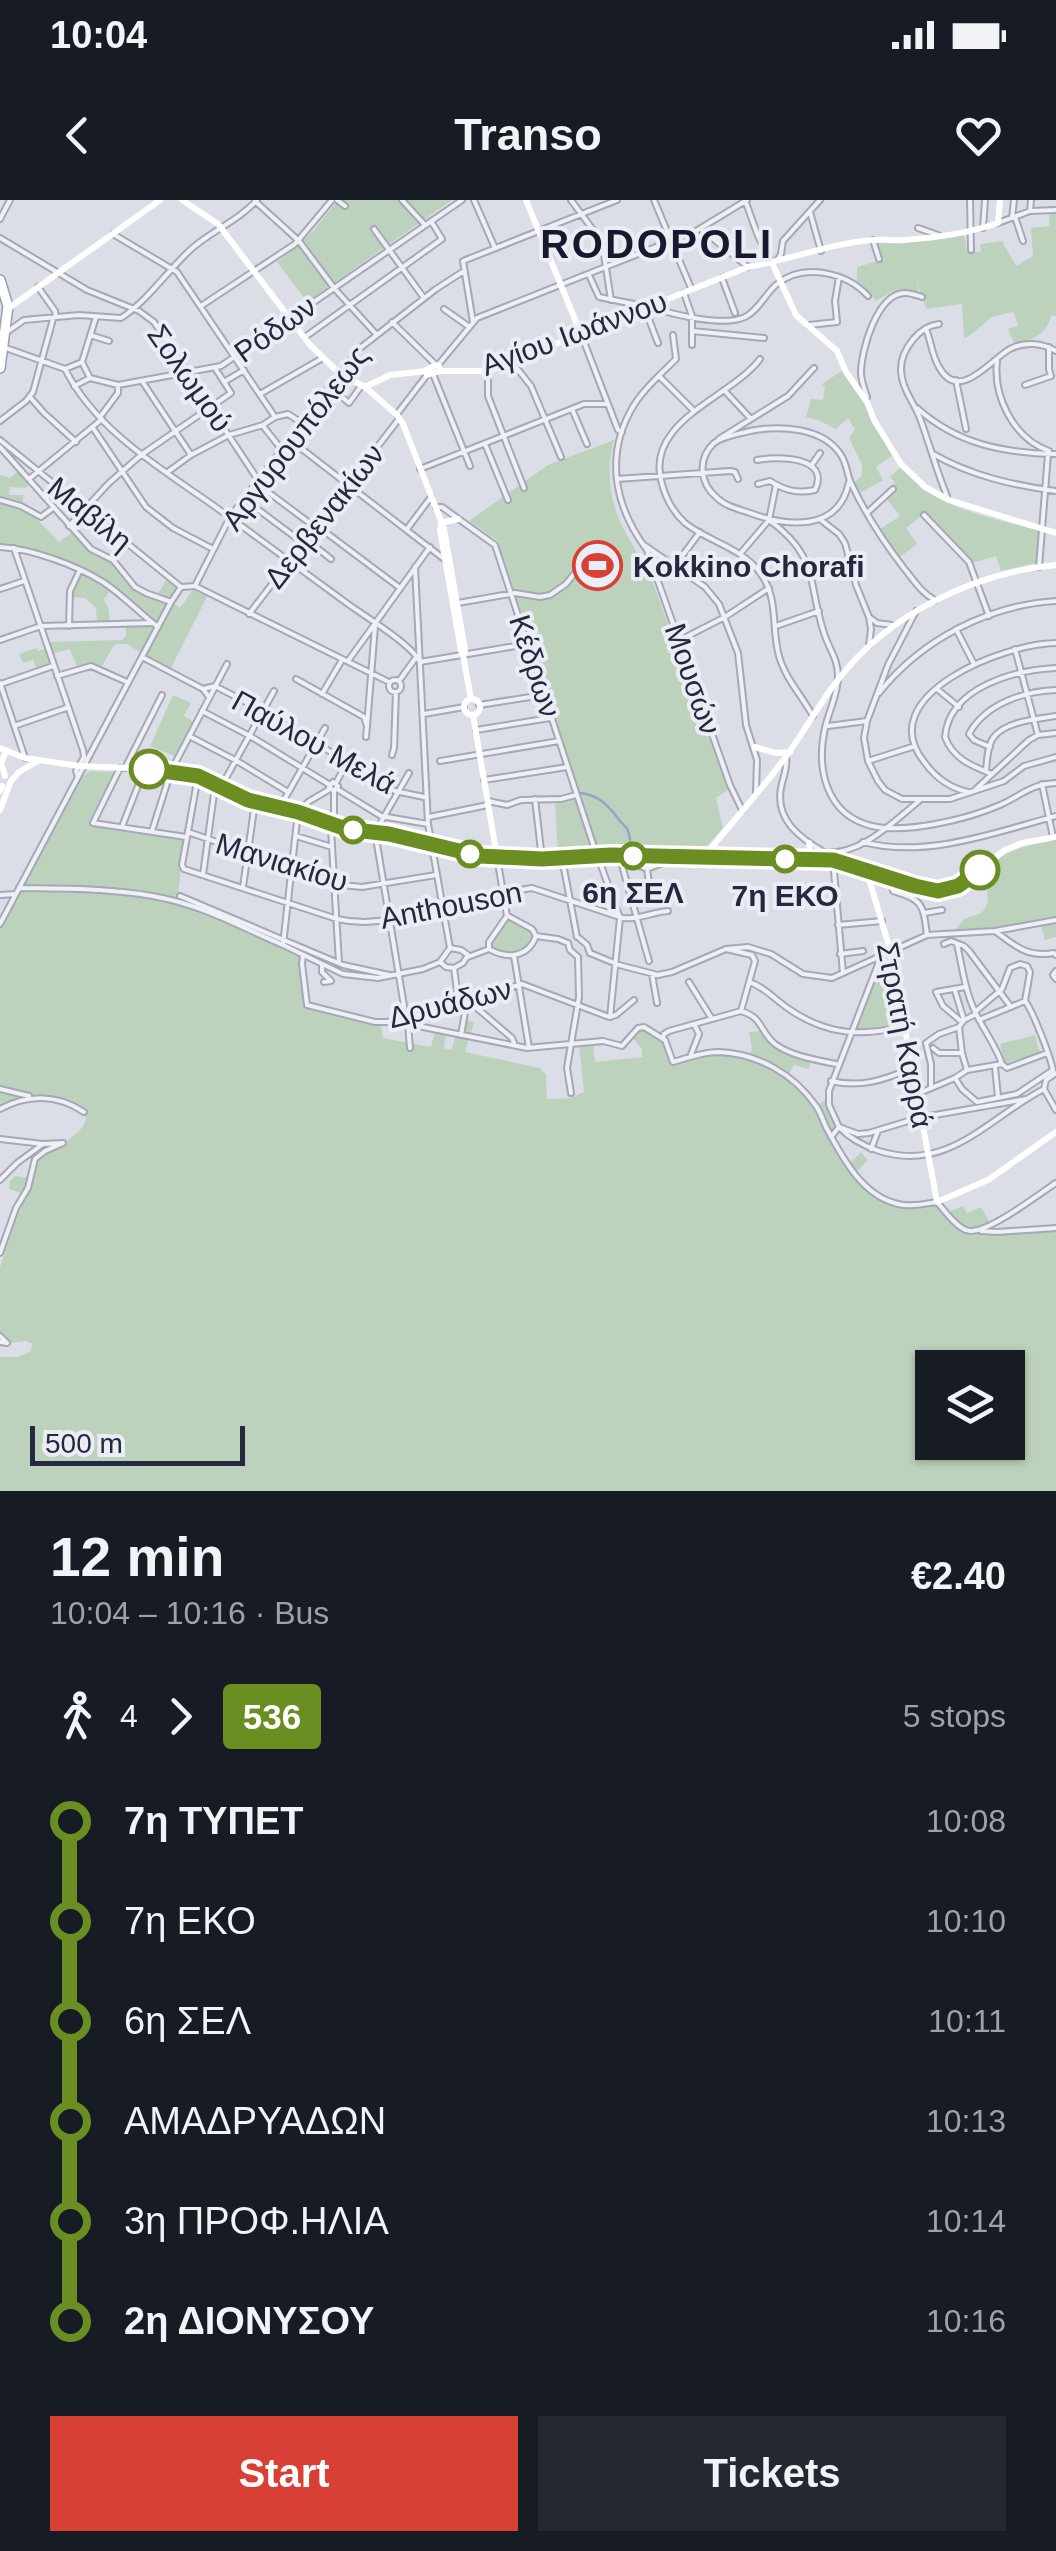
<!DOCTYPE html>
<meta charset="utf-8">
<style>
:root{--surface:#171b24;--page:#242831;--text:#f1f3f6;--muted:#9ea1a6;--accent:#d83f35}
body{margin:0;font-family:Arial,sans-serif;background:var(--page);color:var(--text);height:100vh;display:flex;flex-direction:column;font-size:38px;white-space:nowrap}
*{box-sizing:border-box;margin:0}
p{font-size:32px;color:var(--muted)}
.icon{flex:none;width:55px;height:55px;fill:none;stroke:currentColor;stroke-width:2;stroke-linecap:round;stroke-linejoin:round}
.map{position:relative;height:1291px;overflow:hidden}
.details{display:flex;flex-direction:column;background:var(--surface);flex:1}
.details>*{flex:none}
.badge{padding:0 20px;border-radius:8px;font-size:35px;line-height:65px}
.tools{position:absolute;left:915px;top:1150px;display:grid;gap:20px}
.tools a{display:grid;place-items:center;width:110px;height:110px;border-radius:0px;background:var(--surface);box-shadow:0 2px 8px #0004;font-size:50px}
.scale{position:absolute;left:30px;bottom:25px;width:215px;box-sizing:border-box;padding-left:10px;border:5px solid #25293f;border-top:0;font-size:28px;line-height:35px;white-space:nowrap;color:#25293f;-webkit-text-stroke:8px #ebedf5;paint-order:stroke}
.map>.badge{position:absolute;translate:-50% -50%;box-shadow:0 0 0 5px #fff}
.legs{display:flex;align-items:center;gap:15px;height:110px;padding:0 50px;font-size:32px}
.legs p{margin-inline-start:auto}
.headline{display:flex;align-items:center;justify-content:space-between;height:170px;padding:0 50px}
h1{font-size:55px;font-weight:600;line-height:75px}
.action{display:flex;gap:20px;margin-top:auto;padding:20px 50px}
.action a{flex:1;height:115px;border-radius:0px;background:var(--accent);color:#fff;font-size:40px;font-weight:600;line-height:115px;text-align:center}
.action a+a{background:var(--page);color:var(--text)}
ul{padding:0 50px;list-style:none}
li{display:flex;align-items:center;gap:35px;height:100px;font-size:38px}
li i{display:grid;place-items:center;width:15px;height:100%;margin:0 12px;background:currentColor}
li i::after{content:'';width:25px;height:25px;margin:-12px;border:8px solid;border-radius:50%;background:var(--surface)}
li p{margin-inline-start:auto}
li:first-child i{background:linear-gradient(#0000 50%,currentColor 0)}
li:last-child i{background:linear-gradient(currentColor 50%,#0000 0)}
.status{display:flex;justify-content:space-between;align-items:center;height:70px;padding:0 50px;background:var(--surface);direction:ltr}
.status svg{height:28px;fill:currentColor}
header{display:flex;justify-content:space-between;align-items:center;height:130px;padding:0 50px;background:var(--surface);font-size:45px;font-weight:600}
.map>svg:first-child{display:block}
.green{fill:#bdd2bc;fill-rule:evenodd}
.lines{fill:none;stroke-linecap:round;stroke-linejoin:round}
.stream{stroke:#94a3cb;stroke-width:2.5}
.street-casing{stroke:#a5a8b5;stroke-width:8}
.primary-casing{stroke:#9a9fb4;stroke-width:12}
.street{stroke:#eff0f6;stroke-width:4}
.secondary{stroke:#fff;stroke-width:6}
.primary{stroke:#fff;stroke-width:9}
.line-1-casing{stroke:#fff;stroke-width:22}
.line-1{stroke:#6b8e23;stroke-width:15}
.stop-1-dot{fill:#fff;stroke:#6b8e23;stroke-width:5}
.labels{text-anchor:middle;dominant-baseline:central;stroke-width:8;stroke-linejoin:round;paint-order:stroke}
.street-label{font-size:30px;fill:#25293f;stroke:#ebedf5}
.poi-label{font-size:30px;font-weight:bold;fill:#25293f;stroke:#ebedf5;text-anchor:start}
.stop-label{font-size:30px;font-weight:bold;fill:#25293f;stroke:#ebedf5}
.district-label{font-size:40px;font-weight:bold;letter-spacing:2.5px;fill:#171a2f;stroke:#ebedf5}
</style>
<div class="status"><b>10:04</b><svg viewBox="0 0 49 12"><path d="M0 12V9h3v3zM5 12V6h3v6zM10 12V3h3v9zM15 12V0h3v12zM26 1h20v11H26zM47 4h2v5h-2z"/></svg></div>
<header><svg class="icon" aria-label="back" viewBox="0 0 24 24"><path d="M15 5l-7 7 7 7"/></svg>Transo<svg class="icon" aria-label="heart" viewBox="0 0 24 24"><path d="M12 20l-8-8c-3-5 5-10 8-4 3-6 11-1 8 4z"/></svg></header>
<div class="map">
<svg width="1056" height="1291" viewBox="0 0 1056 1291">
<rect width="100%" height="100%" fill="#dcdee7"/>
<path class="green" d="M338,0H452L307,102L277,62L289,53L313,31Z
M1050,12L1056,13V116H1051C1047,134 1032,140 1015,145L1008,129L1018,126L1014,113L1012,112L992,117L969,136L964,138L962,104L926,109L915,76L919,91H893L876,101L857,81V67L885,59L882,58L876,43L964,33L967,52H981L980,44L1002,41L1016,66L1033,56L1031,28L1049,26Z
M843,170L867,207L868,213L893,255L876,267L883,280L860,293L854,283L862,275V265L849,238L855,229L848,218L836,229L820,221L806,217L811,199L823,200L825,187L822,184Z
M614,240C601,288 618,328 647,366L728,590L716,598L723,628L700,654H558L555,603L581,595L498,341L469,321L548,265Z
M902,266C931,309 992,317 1039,331L1036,363L1001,371L996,356L972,363L925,313L906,328L917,344L899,358L880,329L900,316L886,298L895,289L893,285L895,283L890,277Z
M18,271L30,284L25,288L10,287L9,295H23V305L59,342L73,332L89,350L114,363L133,387L155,398L167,379L183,391L175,404L180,408L194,388L208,395L170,470L143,456L144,454L126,444H115L102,466L88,463L77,467L70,449L48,455L50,465L37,470L33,460L23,463L19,454L36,448L38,451L48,448L47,442L122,440L126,436V426L142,425L141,416L144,412L113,387L104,399L109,410L110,423H97L96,408L85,398L72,397V386L82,369L61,361L0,346V275L10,278Z
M173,495L191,503L184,516L194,522L177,557L150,546Z
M90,571L114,572L90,619L92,625L185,639L177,699L143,692L23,686L79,579Z
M1056,640V737L1045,740L1040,722L996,729L954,732L964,719L982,713L988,702L987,685L980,679C994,651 1028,645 1056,640Z
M21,689C68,689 132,690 177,702C219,714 260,736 299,755L306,806L381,824L383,838L431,847L435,831L446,834L444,848L452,850L455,835L461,836L465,820L474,822L465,852L540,868L546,875L547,899L571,898L584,892L579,845L593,844L595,862L642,857V849L631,836L641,828C649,830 661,837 665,844C670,851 668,857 674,863L715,853L750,857L752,848L749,832L763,831C773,849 793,854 811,860L809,869L794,865L786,880L798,887L814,907L826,900L828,912L837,927L829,937L849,964L861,952L868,960L855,974C881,1001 900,1011 938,1004L946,1013L963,1006L967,1013L981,1007L994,1030H1056V1291H0V1157H18L31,1151L32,1144L26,1141L10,1143L0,1135V1067L17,1014L27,995L9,989L10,981L15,976L29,978C36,960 42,953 62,948C71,933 88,932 86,910C60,891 27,893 0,906V729ZM932,1168H1008V1242H932Z
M508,719L515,721L532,733L530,743L514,754L497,751L491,745Z
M873,781L895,782L903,824L884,830L853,831Z
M1035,835L1040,853L1005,863L1000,844Z"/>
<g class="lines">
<path class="stream" d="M580,593C599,595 609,606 620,621C625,627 628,627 629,635C631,641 630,646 630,652"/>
<defs>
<path id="street" d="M337,0L345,6
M402,0L425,25
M474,0L495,48
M571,0L602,42L611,100
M654,0L691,88
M745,0L758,36L772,63
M970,0L971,50
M255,1L299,41L334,88L376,134
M1030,11L1031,0
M810,12L821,51
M1015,17L1023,41
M1012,18L1014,0
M0,19L10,0
M998,23L1030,11L1056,10
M918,28L938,35
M983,28L985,0
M374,29L424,98
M701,29L748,67
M113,34L177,72L275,217
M0,38L87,90L139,111L154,122L264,289L315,327
M873,40L879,59
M778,59L781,54L783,41L820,0
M589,75L599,97L644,106
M722,78L735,113
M38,87L55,111L56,117
M684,93L692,116V145
M201,106L295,44L332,0
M654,108C675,115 724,127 745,117C759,110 765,94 777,84C804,62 847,73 868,96
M444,109L468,126
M645,109L658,143
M392,122L435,164
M473,122L463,61L617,0
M939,124C919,126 901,150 901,169C901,189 915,203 921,221C930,246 937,272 947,296
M809,125L837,122L835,101L839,77
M926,129C931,141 932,156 939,167C959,204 991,159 1010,149C1025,141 1042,143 1056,151
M692,131L764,138
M7,132L24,120L79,115L121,118C147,101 165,74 188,52C208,32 236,23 257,0
M581,134L618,230L622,232
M90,135L109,141
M673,135L676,159C662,173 645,187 634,205C604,254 614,306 647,350L730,585L742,610
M305,137L442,39L431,21
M6,148L65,169C97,232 162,269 217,308C261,340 305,372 348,404C366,417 411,444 420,462L527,444
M760,159C731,198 643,221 662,284C666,299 673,312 685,323C709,342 743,348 761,374C779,400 771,428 779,456C785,478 802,496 813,516
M997,161C993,196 1013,238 1049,251L1048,254
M512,162L531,186L561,257
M438,165L477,118L696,31L747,0
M65,169L82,162
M488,171V196L524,288
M433,174L470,266
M659,176L693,210
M90,178L118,185L221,166L462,0
M90,178L82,162L96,117
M956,180L966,229
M142,181L191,255
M224,182L244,170
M1025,185L1051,176L1049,169V147
M74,186L90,178
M330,187L349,203L361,186
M724,190L751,219
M260,194L321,159
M30,197L44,213L76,242
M867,197C865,190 861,181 861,173C861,151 877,92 906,93C909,93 920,96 922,97
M917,208C957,244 1003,253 1056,254
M572,209L587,244
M397,214L427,175
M100,217L118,193V185
M0,221L26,201L33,192L53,119
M263,226L282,250
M93,228L146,307L173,328L213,349
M289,239L444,359
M719,239L788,196L814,168
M0,240L181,387
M485,244L508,300
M0,247L91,349L113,360L135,387L146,393L171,402L0,724
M933,254C972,276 1012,285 1056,291
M757,260C777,256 831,256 815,290C797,294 784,290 770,281L758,284
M811,266L820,253
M420,269L584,204H608
M169,271L191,255L229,235L263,225L275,217L288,214L302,223
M29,279L102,219
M617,279L730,271L735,272L738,279
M849,282C839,332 788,327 750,313C738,309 725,306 716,297C700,283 697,259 714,243C723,236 739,234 750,231C780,225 823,227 841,255C847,264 847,275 851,283C865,313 883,341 903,367C913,379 921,393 935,400
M244,299L303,343
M0,300L21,306L41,317L53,308
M436,307H442L495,345L596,653
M867,313L893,289
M924,315L969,362L989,416
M769,320C820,357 807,382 824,433C829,449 838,459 838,476C838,495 829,510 825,528C816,569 826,615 872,626C906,634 968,619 1000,605C1022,595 1031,584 1056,583
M821,320L839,334L845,343L856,385L869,417L871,429L869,445
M316,325L400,388
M69,326L109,283L141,255L231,193L215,168
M407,329L431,297
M307,340L331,359
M644,345L705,387L719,404L738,453L746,525L757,560L756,592
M0,347C32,349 76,365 103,382C123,395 139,413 158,427
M14,348L83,550L84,557L76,571L78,577
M740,354L769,320L776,285
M415,367L428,624L450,748
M674,367L700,332
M1039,367L1048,254
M195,386L230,317L359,149L436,89L464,71
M181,387L195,386L389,482
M0,389L24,381
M171,402L181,387
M458,403L515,393L540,397L550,395L566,384L574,374
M916,411L888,465L867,521L864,538L868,561L878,581L885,590L902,599H950L1004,581L1024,566L1056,557
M249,414L398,220
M869,417L877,423L892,425
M69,426L70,391L80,370
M776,426L819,411
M956,429L974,464
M0,440L41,426L152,423
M680,440L725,417L769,388
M1015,449L1038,535
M142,457L203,489L209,497
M348,461L430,347
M57,476L91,466L127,482
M296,479L364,517L367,526L366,537
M389 486a6 6 0 1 1 12 0a6 6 0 1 1-12 0Z
M399,481L417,456
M0,483L25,558
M1,484L53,466
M203,489L215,486L263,511L395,591L424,597
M937,489L959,507
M879,493C921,440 988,405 1056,401
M322,494L342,460
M479,505L543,495
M202,511L250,536L330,585
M424,514L464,507
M14,526L66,508
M367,526L375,426
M828,526L867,521
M476,530L550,518
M189,536L237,561L288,592
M990,547L974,540L969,534C985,504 1024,491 1056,490
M392,555L394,548L396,492
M786,557C788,567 783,577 781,588C775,620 800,638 824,652
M440,561L559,541
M868,561L915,546
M120,568L93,623L186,637
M125,568L162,495
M986,571C987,561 987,547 993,538C1005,521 1037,519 1056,516
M992,574C972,566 953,559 945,537C949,487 1015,470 1056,468
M198,576L182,665L184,669L337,719L349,721L365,722L390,720L441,704L532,688L623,718C639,720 652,712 668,711
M484,580L567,567
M333,582L338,586L334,591L329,587Z
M336,583L347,562
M1042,584L1053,637
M221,587L274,491
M330,589L308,602L298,612L283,745L343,774L378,778L423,769L440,762
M337,589L381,616L428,624
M976,589L1029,540L1038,535L1056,533
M334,591V615L331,629L339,763
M968,592C950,588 936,578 925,563C869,495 1007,443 1056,443
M535,599L542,659
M488,601L507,605L521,600L561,599L576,595
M280,607L325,528
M429,617L488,605
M123,624L145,568
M152,631L171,571L227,464
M188,632L342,685L362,687L436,675
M296,636L332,647
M863,642C926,659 996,632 1056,616
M825,653C862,654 892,623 919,601
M619,655L649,761
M629,656L634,663L647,669L663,663L666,659
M497,657L507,716
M598,657L620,718L610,817
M562,658L577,737
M833,660L843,773
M647,669L650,690
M203,675L215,586
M891,680L893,691C923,700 923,704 927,735
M243,687L255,602
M19,688C66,689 122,688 167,699C208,708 245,729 283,745
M0,695L16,694
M180,696L343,765L389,775
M924,713L942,710
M508,716L532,729L536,736
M838,725L882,721
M995,731C1015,746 1028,758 1054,753L1056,755
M536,736L558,739L568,743
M579,738L587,745L590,753
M568,743L570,750L578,757
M944,744L951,741L964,746L969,751L1011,807
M957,744C962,765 964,787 973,807C981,827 995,843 1002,864
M450,748L461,750L468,755L463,763L454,768L446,767L440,762Z
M489,749C507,759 528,758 536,736
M489,749V742L507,716
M726,749L752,755L755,761L741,811
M590,753L619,765L658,775L672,772L726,749L748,747L771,754L803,774L832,778L927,735L995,731L1056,720
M840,754L863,751
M303,755L302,764L307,805L375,822H387L416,816L522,784L609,817L616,815L634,800
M514,756L529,848
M878,756L879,762L829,891V905L839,927L858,934L869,933L918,918L1026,899
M468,757L489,749
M322,764V772L331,781L324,782
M454,768L457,791L512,838L514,843
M1056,771L1053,775L1056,779
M652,774L657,803
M689,782L712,819
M749,782C765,787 775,800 789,809C826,835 862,837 904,826
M955,791L964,820
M406,818L376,638L377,629L409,573
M979,820L1025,801
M962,822L943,806L936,792L965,787
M959,827L962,853L967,870
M461,835L467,801
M663,839L664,834L669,831L741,811C764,818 759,831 775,844C791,856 817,860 836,864
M410,848L408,824L527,848L603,841L622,846L638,828L644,827L665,840L673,862C687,858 703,852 718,852C757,853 794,874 816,906C821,913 823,921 826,927C842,957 862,996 898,1004C911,1007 924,1004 937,1002C945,1011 955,1026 966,1030C983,1038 1040,993 1056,983
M933,848L939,853H962
M690,857L699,834L695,826
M995,867L998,897
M955,878L962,889L977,902L1017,894L1053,870C1050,856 1033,811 1025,801L1030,772L1027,766L1020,764L1010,768L1002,789L975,812
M831,881C861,888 884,880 912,868
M931,887V864L926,843L939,834L959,827L964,820L976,814
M0,889L29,896
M1044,889L1056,910
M1044,889L1046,880L1056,873
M571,893L567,868L579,797L578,757
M917,894L955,878L967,870L1002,864L1007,868L1047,853
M0,909C29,894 56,894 84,912
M831,937L839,927C850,939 864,946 879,951C949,973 989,917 1044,889
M0,939L43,944L63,943
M871,949L878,931
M0,980L17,963L43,944
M981,1031L997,1032L1056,1028
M0,1053L16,1008L28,988L35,959L45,951L63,943
M0,1136L7,1143L0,1142"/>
<path id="primary" d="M0,80L8,106L0,168"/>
</defs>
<use href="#street" class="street-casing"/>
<use href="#primary" class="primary-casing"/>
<use href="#street" class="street"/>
<path class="secondary" d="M182,0L218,24L310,145L340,174L365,187L390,175L426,171
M526,0L581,134
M772,63L796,115L837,151L846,172L867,202L874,220L901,264L925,287L949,300L1056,333
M9,108L160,0
M436,165L439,166L440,171L427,175L426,170Z
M440,171H488L748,67C789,60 832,43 873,40C883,39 894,41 904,40C935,38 969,33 998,23L1000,0
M365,187L397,215L403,224L439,316L444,329L465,450L463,455L461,451L440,330L441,323
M441,323L458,319
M463,455L471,499
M464 507a8 8 0 1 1 16 0a8 8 0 1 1-16 0Z
M473,515L497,657
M755,547L776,553L790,552
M0,548L25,558L79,566L156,569L190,574L208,579L238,596L255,602L298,612L346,629L389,634L451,650L497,657L552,659L598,655L833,660L915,686L938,691L958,686L1005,650L1022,643L1056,637
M5,576L1,563L6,551
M0,591L2,586
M0,610L11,581L19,572L38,561
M709,657L712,647C738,615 766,585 790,551C806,528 820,503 837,481C888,414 973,373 1056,365
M803,659L810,653L809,643
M866,669L891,753L937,1002L988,980L1056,932"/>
<use href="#primary" class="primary"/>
</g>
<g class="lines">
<defs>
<path id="line-1" d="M149,569L198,576L248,600L298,612L346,629L389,634L480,656L542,659L611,655L833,660L915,686L938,691L958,686L980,670"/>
</defs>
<use href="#line-1" class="line-1-casing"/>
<use href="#line-1" class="line-1"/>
</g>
<defs>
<symbol id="stadium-ring" viewBox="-11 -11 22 22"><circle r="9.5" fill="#ebedf5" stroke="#d83f35" stroke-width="1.5"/><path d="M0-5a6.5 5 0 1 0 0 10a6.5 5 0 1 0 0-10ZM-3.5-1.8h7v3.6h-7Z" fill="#d83f35"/></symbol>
</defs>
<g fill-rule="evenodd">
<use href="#stadium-ring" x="570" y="338" width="55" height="55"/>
</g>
<g class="stop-1-dot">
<circle cx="149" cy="569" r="18"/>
<circle cx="353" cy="630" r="12"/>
<circle cx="470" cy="654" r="12"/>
<circle cx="633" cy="656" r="12"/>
<circle cx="785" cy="659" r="12"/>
<circle cx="980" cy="670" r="18"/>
</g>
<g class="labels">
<g class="street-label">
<text transform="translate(275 129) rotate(-35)">Ρόδων</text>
<text transform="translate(574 133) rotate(-20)">Αγίου Ιωάννου</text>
<text transform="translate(190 178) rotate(55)">Σολωμού</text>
<text transform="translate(295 238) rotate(-53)">Αργυρουπόλεως</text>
<text transform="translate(90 314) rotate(39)">Μαβίλη</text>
<text transform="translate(324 316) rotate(-52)">Δερβενακίων</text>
<text transform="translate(535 466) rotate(72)">Κέδρων</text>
<text transform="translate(693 479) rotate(71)">Μουσών</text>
<text transform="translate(314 542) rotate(29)">Παύλου Μελά</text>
<text transform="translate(282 662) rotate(17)">Μανιακίου</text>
<text transform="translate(451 705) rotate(-11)">Anthouson</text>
<text transform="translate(450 803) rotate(-14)">Δρυάδων</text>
<text transform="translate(905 835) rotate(79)">Στρατή Καρρά</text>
</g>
<g class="poi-label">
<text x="633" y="366">Kokkino Chorafi</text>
</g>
<g class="stop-label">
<text x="633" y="692">6η ΣΕΛ</text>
<text x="785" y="695">7η ΕΚΟ</text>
</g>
<g class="district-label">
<text x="657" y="44">RODOPOLI</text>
</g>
</g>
</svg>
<div class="tools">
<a><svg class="icon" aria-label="layers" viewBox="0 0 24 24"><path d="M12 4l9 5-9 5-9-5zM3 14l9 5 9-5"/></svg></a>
</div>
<div class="scale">500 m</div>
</div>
<section class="details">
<div class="headline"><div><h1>12 min</h1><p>10:04 – 10:16 · Bus</p></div><b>€2.40</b></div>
<div class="legs"><svg class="icon" aria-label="walk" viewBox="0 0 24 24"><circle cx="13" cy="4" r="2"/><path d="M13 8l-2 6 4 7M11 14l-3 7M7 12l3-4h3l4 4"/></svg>4<svg class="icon" aria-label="forward" viewBox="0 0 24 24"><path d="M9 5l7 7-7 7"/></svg><b class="badge" style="background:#6b8e23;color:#fff">536</b><p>5 stops</p></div>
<ul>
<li><i style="color:#6b8e23"></i><b>7η ΤΥΠΕΤ</b><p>10:08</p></li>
<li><i style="color:#6b8e23"></i><span>7η ΕΚΟ</span><p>10:10</p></li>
<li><i style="color:#6b8e23"></i><span>6η ΣΕΛ</span><p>10:11</p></li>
<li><i style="color:#6b8e23"></i><span>ΑΜΑΔΡΥΑΔΩΝ</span><p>10:13</p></li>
<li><i style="color:#6b8e23"></i><span>3η ΠΡΟΦ.ΗΛΙΑ</span><p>10:14</p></li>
<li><i style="color:#6b8e23"></i><b>2η ΔΙΟΝΥΣΟΥ</b><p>10:16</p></li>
</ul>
<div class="action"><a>Start</a><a>Tickets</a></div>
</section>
